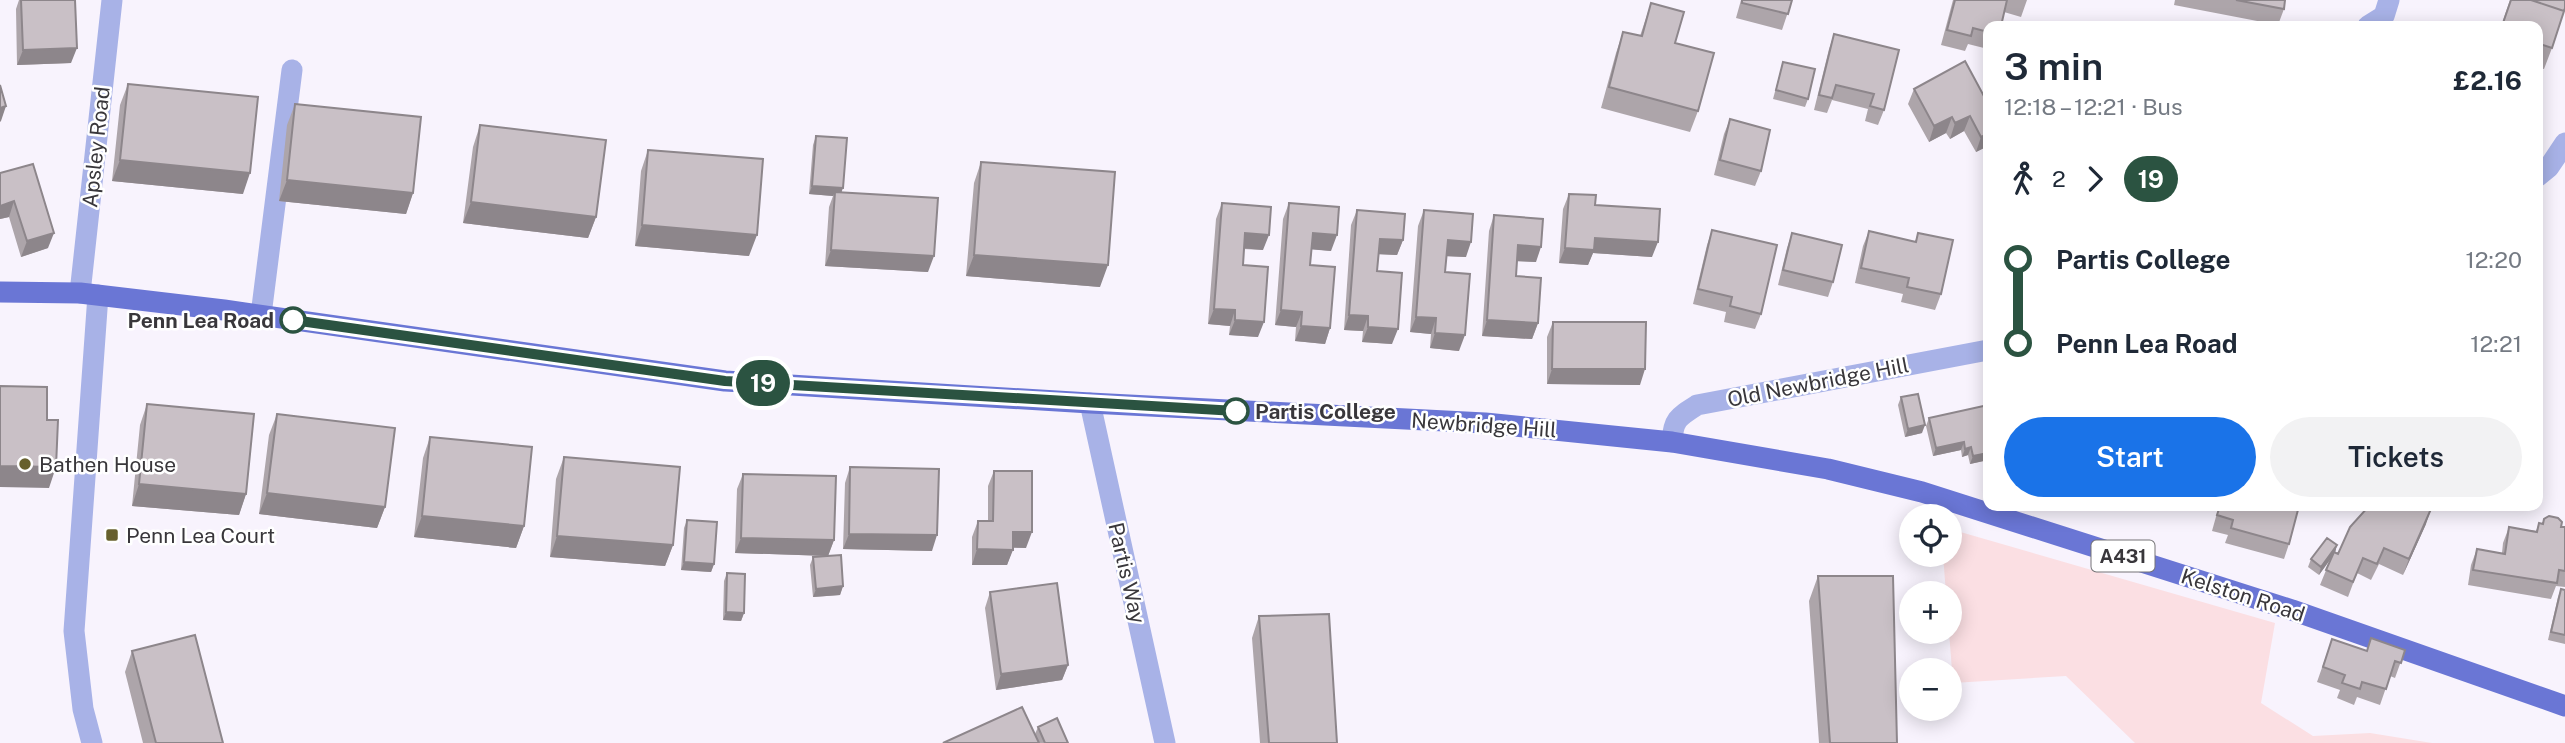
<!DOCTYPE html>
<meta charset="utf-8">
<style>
:root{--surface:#fff;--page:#f2f2f3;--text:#1f2937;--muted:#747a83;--accent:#1a73e8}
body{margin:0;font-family:"Public Sans",sans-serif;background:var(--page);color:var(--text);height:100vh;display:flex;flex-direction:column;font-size:26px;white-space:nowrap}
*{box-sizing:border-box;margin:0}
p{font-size:23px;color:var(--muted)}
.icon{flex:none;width:38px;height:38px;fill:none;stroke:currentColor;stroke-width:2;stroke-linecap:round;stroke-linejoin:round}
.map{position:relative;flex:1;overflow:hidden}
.sheet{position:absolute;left:1983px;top:21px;width:560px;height:490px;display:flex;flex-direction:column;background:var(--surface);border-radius:14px;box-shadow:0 4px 18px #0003}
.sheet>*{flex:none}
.badge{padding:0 14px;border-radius:23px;font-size:24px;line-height:46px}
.tools{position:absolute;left:1899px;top:504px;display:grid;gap:14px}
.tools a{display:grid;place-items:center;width:63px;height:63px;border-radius:50%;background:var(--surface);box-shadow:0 4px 18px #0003;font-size:35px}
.map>.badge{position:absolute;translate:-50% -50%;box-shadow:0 0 0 4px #fff}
.legs{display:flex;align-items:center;gap:10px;height:77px;padding:0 21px;font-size:23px}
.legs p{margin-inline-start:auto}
.summary{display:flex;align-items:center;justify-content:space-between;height:119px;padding:0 21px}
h1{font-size:38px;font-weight:600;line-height:52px}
.cta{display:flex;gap:14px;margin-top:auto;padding:14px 21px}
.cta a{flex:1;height:80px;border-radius:42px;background:var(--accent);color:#fff;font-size:28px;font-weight:600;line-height:80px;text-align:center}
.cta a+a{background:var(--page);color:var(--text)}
ul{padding:0 21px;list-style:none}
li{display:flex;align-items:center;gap:24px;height:84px;font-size:26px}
li i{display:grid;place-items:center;width:10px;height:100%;margin:0 9px;background:currentColor}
li i::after{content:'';width:18px;height:18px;margin:-9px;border:5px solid;border-radius:50%;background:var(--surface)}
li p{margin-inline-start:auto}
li:first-child i{background:linear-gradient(#0000 50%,currentColor 0)}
li:last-child i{background:linear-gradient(currentColor 50%,#0000 0)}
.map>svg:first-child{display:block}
.green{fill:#fbdfe3}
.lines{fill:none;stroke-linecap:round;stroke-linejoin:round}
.minor{stroke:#a8b2e7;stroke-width:21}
.major{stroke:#6a76d5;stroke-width:21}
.wall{fill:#ada5aa}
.shaded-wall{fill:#8d868b}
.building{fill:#c9c0c6;stroke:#8d868b;stroke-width:2}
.line-1-casing{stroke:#fff;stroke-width:16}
.line-1{stroke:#2b5341;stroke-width:10}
.stop-1-dot{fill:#fff;stroke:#2b5341;stroke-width:3.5}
.poi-dot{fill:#67602d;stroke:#fff;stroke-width:2.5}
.labels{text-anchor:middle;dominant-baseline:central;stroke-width:5;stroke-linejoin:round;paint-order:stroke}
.shield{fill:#fff;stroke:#747376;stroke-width:2}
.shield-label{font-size:19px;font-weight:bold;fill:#39373b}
.street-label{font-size:21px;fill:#39373b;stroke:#fff}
.stop-label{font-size:21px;font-weight:bold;fill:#39373b;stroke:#fff;text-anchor:end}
.poi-label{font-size:21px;fill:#39373b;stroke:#fff;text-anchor:start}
</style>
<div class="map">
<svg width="2565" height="743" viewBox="0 0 2565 743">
<rect width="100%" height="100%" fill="#f8f3fd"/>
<path class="green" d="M1950,529L2275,623L2261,703L2313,736L2370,733L2432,743H2135L2066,676L1953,683L1949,632L1950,593H1946L1943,555H1950Z"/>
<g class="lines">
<path class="minor" d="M2368,26L2384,16L2389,0
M2538,176L2549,167L2565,143
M80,293L112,0
M261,315L292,70
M1090,403L1165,743
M1672,442C1673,420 1678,417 1697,405L1988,350
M92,743L83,709L74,631L98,295"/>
<path class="major" d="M0,292L80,293L224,310L725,381L1090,403L1485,423L1672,442L1828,469L1922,492L2292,610L2565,706"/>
</g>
<path class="wall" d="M19,0H75L71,63L17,65L16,9Z
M1741,0H1792L1782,30L1736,18Z
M1953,0H2027L2021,17L2004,12L1988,26V49L1968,44L1965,51L1941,45Z
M2175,0H2285L2284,9L2278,25L2174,5Z
M2510,0H2565L2552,48L2544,69L2539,68L2538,72V26H2501Z
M1651,3L1698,111L1690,132L1601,108L1616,53L1623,32L1640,36Z
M1834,34L1884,110L1878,125L1865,121L1868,109L1832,100L1827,113L1814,110L1829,49Z
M1965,61L1988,146L1976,152L1964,131L1950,139L1946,133L1929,142L1908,104L1914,89Z
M1783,62L1808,99L1805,107L1773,99Z
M128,84L243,194L112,181L120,105Z
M295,104L413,193L406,214L279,201L287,125Z
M1730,119L1761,171L1755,186L1714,175L1724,134Z
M480,125L596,217L588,238L463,223L473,147Z
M816,136L842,192L928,272L825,266L829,207L833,196L809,194L813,145Z
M648,150L749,256L635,246L641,171Z
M981,162L1100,287L966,276L974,183Z
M0,173L48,248L21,257L9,217L0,219Z
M1569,194L1595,205L1652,257L1593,253L1588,265L1559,263L1563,209Z
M1222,203L1263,250L1244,249L1243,265L1258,337L1229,335L1230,326L1208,324L1216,219Z
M1289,203L1331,251L1312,249L1310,265L1330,328L1325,344L1295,341L1296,327L1275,325L1283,219Z
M1357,210L1403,240L1397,255L1378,254L1377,271L1392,344L1362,342L1363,331L1344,330L1351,225Z
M1424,210L1466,257L1446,256L1445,272L1459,351L1430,348L1431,334L1410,332L1418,226Z
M1494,215L1536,262L1517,261L1516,276L1538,323L1532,339L1482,336L1489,231Z
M1712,230L1761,314L1755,329L1724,322L1726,312L1693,304L1707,245Z
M1869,231L1915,242L1918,233L1941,294L1935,310L1901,302L1903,294L1855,283L1863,246Z
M1988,232V260L1983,259Z
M1792,233L1833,282L1828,297L1778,285L1787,248Z
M1553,322L1640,385L1547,384V337Z
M1901,397L1922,433L1905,437L1898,405Z
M147,404L246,494L239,515L132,506L140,425Z
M277,414L385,507L377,528L259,514L269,435Z
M1929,418L1988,460L1970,464L1968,455L1962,457L1961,450L1933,456L1926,426Z
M430,437L524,526L516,548L414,537L423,458Z
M564,457L673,545L665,566L550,557L556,479Z
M850,467L932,551L843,549L845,483Z
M994,471L1026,548H1013L1007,565H972V537L978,521H988V486Z
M743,474L834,540L828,556L735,553L737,489Z
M2219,506H2299L2289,544L2284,559L2225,543L2228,535L2212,531Z
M2544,519L2561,527L2565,537V587L2556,586L2551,599L2468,585L2471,565L2477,549L2502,553L2503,543L2509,527L2536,531L2539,523L2542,524Z
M687,520L714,564L711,572L681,570L684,528Z
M2426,524L2403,575L2379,564L2371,580L2357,573L2348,597L2320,585L2331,558L2319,575L2308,567L2311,559L2337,545L2335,552L2338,554Z
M813,557L843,586L840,595L813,597L810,565Z
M727,573L744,613L741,621L723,620L724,581Z
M1818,576L1897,743H1819L1809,601Z
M2561,589L2565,590V644L2548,640L2558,597Z
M990,592L1068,665L1062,680L996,690L985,608Z
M1259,616L1337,743H1260L1252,638Z
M2332,639L2367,651L2405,650L2395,678L2390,676L2380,705L2357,697L2354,705L2337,698L2340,690L2317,682Z
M132,651L223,743H143L125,672Z
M1038,727L1068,743H943L1035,734Z"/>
<path class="shaded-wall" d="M77,48L71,63L17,65L23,50Z
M6,106L1,121L0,122V108Z
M1970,116L1964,131L1950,139L1955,123Z
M1952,117L1946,133L1929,142L1934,126Z
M1988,133V146L1976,152L1981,137Z
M120,160L250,173L243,194L112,181Z
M287,180L413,193L406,214L279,201Z
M812,186L843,188L840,196L835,192L833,196L809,194Z
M14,201L9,217L0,219V206Z
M471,202L596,217L588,238L463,223Z
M642,225L757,235L749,256L635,246Z
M54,233L48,248L21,257L27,241Z
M1245,233L1269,235L1263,250L1240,248Z
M1313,233L1337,235L1331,251L1307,249Z
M1595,238L1658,242L1652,257L1593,253L1588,265L1559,263L1565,248Z
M1380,239L1403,240L1397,255L1374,254Z
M1448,240L1471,242L1466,257L1442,256Z
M1518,245L1541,247L1536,262L1512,261Z
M831,250L934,256L928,272L825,266Z
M974,255L1108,265L1100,287L966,276Z
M1214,309L1235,310L1230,326L1208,324Z
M1281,310L1302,312L1296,327L1275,325Z
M1349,315L1368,316L1363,331L1344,330Z
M1416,317L1436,318L1431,334L1410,332Z
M1235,320L1264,322L1258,337L1229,335Z
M1487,320L1538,323L1532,339L1482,336Z
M1301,326L1330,328L1325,344L1295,341Z
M1368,327L1398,329L1392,344L1362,342Z
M1435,333L1465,335L1459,351L1430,348Z
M1552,369H1645L1640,385L1547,384Z
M1925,425L1922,433L1905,437L1908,429Z
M1964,442L1961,450L1933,456L1936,448Z
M1971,447L1968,455L1962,457L1965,449Z
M1988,453V460L1970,464L1973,456Z
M0,466L56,467L49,488L0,487Z
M139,484L246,494L239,515L132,506Z
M267,493L385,507L377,528L259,514Z
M2431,509L2426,524L2403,575L2409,559Z
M422,516L524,526L516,548L414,537Z
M1013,532H1032L1026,548L1007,547Z
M849,534L937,535L932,551L843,549Z
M557,536L673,545L665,566L550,557Z
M741,538L834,540L828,556L735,553Z
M2337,545L2335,553L2319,575L2321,567Z
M977,549L1013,550L1007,565H972Z
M684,562L714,564L711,572L681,570Z
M843,586L840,595L813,597L816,589Z
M726,612L744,613L741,621L723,620Z
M1068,665L1062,680L996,690L1001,674Z"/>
<path class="building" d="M21,0H75L77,48L23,50Z
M1742,0H1792L1788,14L1742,3Z
M1955,0H2007L2001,26H1988V32L1973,28L1971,36L1947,30Z
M2236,0H2285L2284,9Z
M2511,0H2531L2564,11L2552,48L2540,44L2538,49V26H2502Z
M2531,0H2565V8L2564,11Z
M1651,3L1684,12L1675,43L1714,53L1698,111L1609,87L1623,32L1642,36Z
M1834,34L1899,50L1884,110L1870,106L1874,94L1836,85L1832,98L1819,95Z
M1965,61L1986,100L1988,99V133L1981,137L1970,116L1955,123L1952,117L1934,126L1914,89Z
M1783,62L1815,69L1808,99L1776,90Z
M128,84L258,97L250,173L120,160Z
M0,85L6,106L0,108Z
M295,104L421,117L413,193L287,180Z
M1730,119L1770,130L1761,171L1720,160Z
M480,125L606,140L596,217L471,202Z
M816,136L847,138L843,188L812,186Z
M648,150L763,159L757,235L642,225Z
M981,162L1115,172L1108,265L974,255Z
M33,164L54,233L27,241L14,201L0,206V173Z
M835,192L938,198L934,256L831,250Z
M1569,194L1596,195L1595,205L1660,209L1658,242L1595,238L1594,250L1565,248Z
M1222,203L1271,207L1269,235L1245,233L1243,265L1268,267L1264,322L1235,320V310L1214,309Z
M1289,203L1339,207L1337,235L1313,233L1310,265L1335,267L1330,328L1301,326L1302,312L1281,310Z
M1357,210L1405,214L1403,240L1380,239L1377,271L1402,273L1398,329L1368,327V316L1349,315Z
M1424,210L1473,214L1471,242L1448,240L1445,272L1470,274L1465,335L1435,333L1436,318L1416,317Z
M1494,215L1543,219L1541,247L1518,245L1516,276L1541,278L1538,323L1487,320Z
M1712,230L1777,245L1761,314L1730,306L1732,297L1698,289Z
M1869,231L1916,242L1918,233L1953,240L1941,294L1907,287L1909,278L1861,268Z
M1792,233L1842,245L1833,282L1783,270Z
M1553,322H1646L1645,369H1552Z
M0,386L47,387V420H58L56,467L0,466Z
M1918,394L1925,425L1908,429L1901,397Z
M147,404L254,414L246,494L139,484Z
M1988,405V453L1973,456L1971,447L1965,449L1964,442L1936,448L1929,418Z
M277,414L395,428L385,507L267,493Z
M430,437L532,447L524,526L422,516Z
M564,457L680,467L673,545L557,536Z
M850,467L939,469L937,535L849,534Z
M994,471H1032V532H1013V550L977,549L978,521H993Z
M743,474L836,476L834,540L741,538Z
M2220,506H2299L2289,544L2231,528L2233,520L2217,515Z
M2369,506H2424L2431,509L2409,559L2384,548L2377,564L2363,558L2353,582L2326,570L2334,552L2338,554L2350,527Z
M2549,516L2558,518L2562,522L2561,527H2565V571L2559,570L2557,583L2473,570L2477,549L2505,554L2509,527L2537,532L2539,523L2543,524L2544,519Z
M687,520L717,522L714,564L684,562Z
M2327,538L2337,545L2321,567L2311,559Z
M841,555L843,586L816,589L813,557Z
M727,573L745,574L744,613L726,612Z
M1818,576H1893L1897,743H1830Z
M1057,583L1068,665L1001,674L990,592Z
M2561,589L2565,590V635L2551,632Z
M1329,614L1337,743H1269L1259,616Z
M195,635L223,743H156L132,651Z
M2371,638L2405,650L2401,663L2395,661L2386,689L2362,682L2360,689L2342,683L2345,675L2323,667L2332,639L2367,651Z
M1022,707L1039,743H943Z
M1057,718L1068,743H1045L1038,727Z"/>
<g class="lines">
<defs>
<path id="line-1" d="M293,320L725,381L1236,411"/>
</defs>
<use href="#line-1" class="line-1-casing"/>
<use href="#line-1" class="line-1"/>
</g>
<g class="stop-1-dot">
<circle cx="293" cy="320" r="12"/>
<circle cx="1236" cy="411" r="12"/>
</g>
<g class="poi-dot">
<circle cx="25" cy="464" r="7"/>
<rect x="105" y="528" width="14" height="14" rx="3.5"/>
</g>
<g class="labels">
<rect class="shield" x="2091.5" y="540.5" width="63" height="31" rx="5"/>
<g class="shield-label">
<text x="2123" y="556">A431</text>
</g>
<g class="street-label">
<text transform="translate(96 147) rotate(-84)">Apsley Road</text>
<text transform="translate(1818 382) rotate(-11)">Old Newbridge Hill</text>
<text transform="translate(1484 425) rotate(4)">Newbridge Hill</text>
<text transform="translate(1127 573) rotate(77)">Partis Way</text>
<text transform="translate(2243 595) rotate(18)">Kelston Road</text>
</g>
<g class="stop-label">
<text x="274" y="320">Penn Lea Road</text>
<text x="1255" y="411" text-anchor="start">Partis College</text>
</g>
<g class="poi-label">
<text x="39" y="464">Bathen House</text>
<text x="126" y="535">Penn Lea Court</text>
</g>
</g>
</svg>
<div class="tools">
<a><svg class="icon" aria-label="locate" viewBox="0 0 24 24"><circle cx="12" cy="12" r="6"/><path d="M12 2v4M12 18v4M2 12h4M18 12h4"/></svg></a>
<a>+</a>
<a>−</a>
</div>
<b class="badge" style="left:763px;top:383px;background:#2b5341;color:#fff">19</b>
<section class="sheet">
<div class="summary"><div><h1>3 min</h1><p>12:18 – 12:21 · Bus</p></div><b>£2.16</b></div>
<div class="legs"><svg class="icon" aria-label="walk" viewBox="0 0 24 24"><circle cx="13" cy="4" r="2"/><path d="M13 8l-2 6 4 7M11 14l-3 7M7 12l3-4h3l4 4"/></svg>2<svg class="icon" aria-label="forward" viewBox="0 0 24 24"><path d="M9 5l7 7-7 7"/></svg><b class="badge" style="background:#2b5341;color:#fff">19</b></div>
<ul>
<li><i style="color:#2b5341"></i><b>Partis College</b><p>12:20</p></li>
<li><i style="color:#2b5341"></i><b>Penn Lea Road</b><p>12:21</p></li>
</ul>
<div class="cta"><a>Start</a><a>Tickets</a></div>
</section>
</div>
